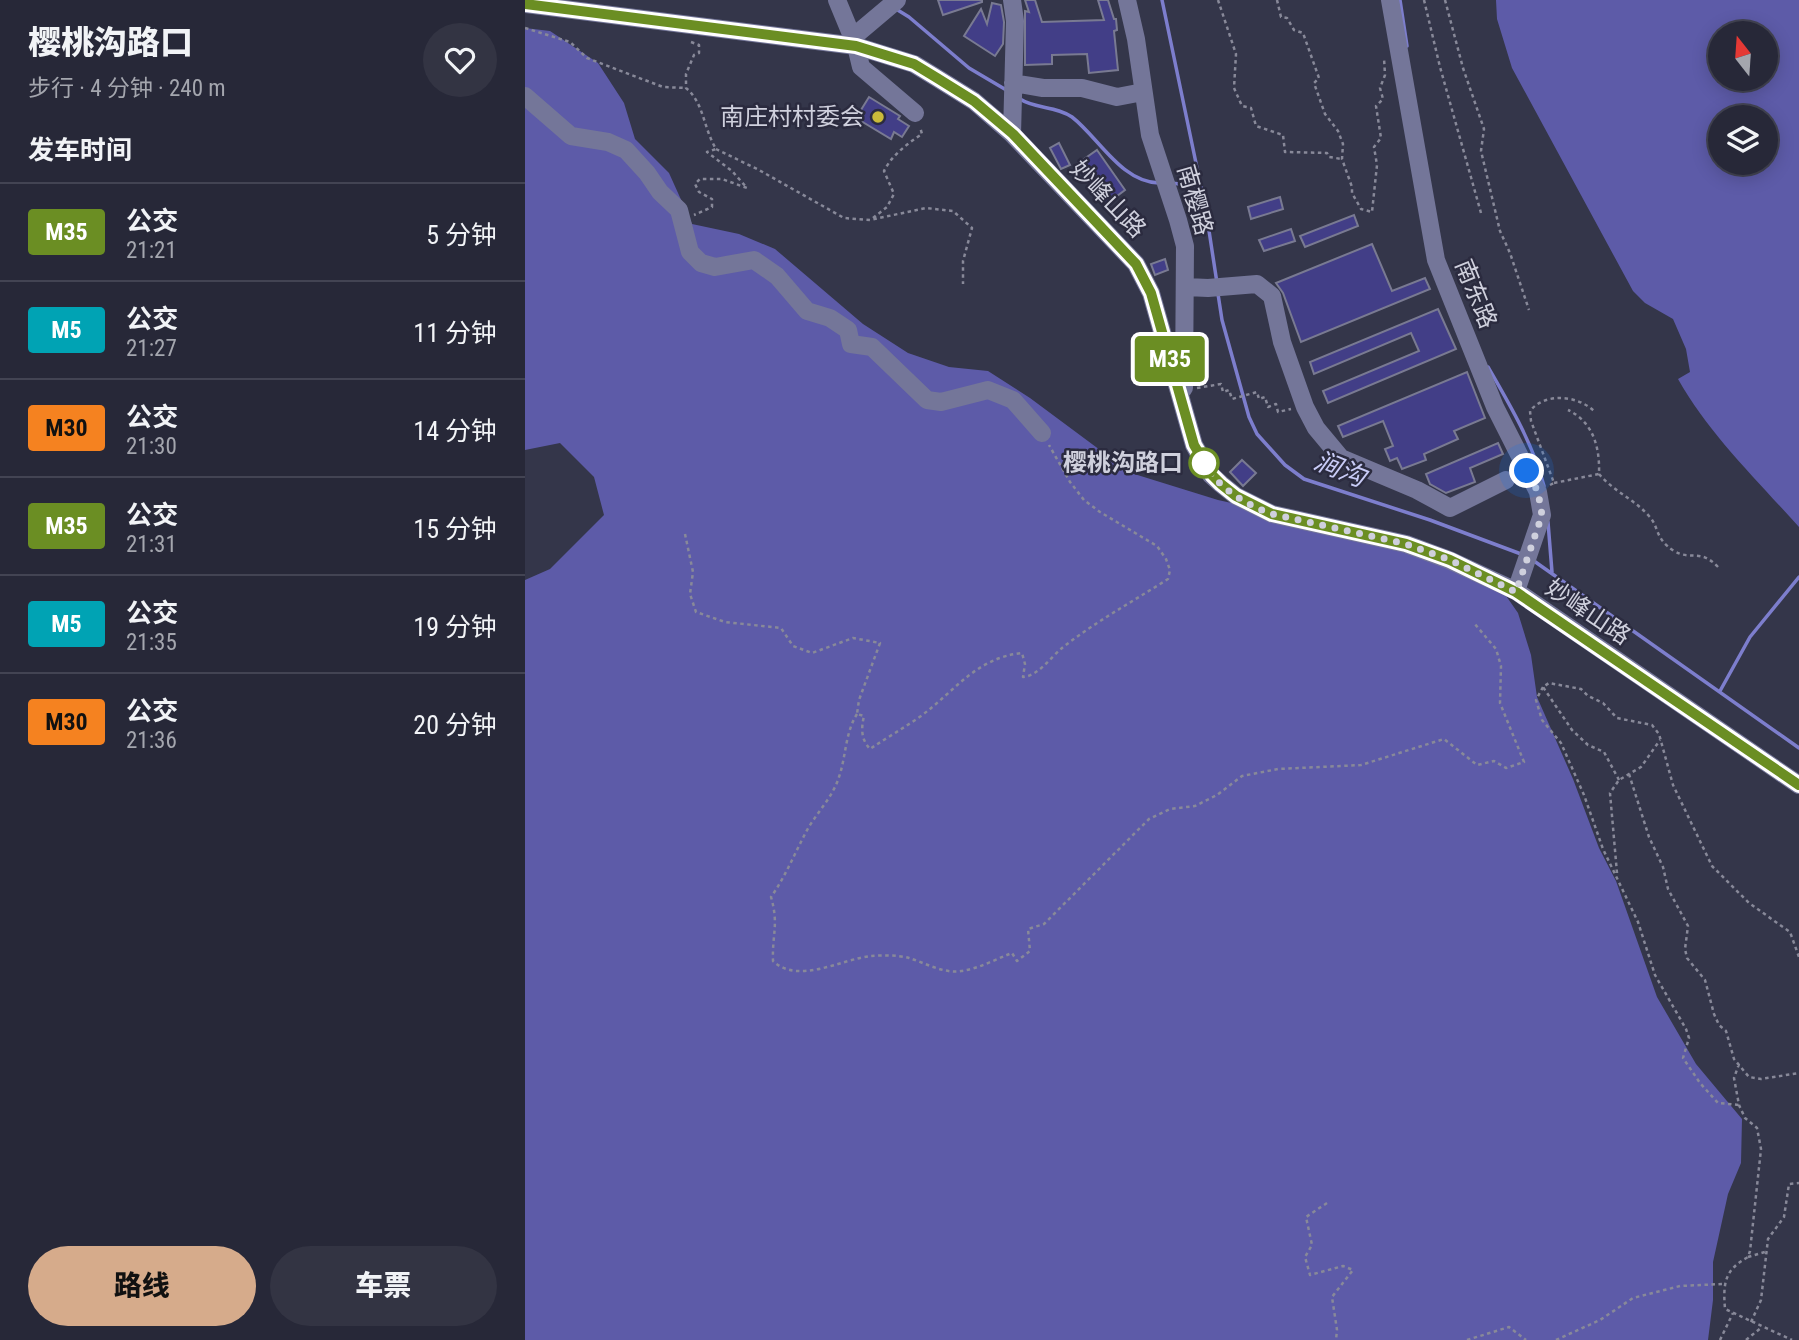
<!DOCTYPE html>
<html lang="zh">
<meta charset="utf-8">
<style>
:root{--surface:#272838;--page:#333443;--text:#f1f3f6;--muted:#a4a6ae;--line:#434453;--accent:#d6ab8b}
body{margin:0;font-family:"Roboto Condensed","Noto Sans SC",sans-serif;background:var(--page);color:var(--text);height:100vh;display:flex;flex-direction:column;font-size:26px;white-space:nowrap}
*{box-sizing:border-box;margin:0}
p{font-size:23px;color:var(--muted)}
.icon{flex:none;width:38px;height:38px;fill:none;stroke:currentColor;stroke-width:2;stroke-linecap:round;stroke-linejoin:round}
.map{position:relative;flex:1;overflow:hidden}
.drawer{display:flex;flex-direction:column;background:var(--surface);width:525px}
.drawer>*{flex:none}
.badge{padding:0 14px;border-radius:5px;font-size:24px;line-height:46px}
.needle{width:46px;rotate:343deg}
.controls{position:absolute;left:1183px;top:21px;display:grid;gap:14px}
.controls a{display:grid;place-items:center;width:70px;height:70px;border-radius:50%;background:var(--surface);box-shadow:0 4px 18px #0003,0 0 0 2px var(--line);font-size:35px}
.you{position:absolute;width:35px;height:35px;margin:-18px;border:5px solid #fff;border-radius:50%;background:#1a73e8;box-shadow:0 0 0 10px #1a73e833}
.map>.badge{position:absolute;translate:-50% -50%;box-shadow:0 0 0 4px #fff}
h2{padding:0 28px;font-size:26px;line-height:63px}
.round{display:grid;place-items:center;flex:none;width:74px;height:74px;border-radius:37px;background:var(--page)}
.summary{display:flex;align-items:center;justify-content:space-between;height:119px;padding:0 28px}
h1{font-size:33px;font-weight:800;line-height:52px}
.action{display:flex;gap:14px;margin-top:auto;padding:14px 28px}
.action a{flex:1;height:80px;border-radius:42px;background:var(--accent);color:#111;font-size:28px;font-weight:800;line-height:80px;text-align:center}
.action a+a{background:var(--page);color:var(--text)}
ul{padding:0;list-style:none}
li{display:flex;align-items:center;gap:21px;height:98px;padding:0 28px;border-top:2px solid var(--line)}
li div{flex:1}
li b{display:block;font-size:26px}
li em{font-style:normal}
li .badge{min-width:77px;font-weight:700;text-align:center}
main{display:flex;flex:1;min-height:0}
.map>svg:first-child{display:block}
.forest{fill:#5d5ba8;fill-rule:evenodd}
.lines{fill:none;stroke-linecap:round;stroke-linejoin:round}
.stream{stroke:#7d7ecd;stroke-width:3.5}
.building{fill:#423e87;stroke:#797a92;stroke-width:2}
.path{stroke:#888999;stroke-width:2.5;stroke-dasharray:3.5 3.5;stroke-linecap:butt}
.minor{stroke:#747699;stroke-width:18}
.line-casing{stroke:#fff;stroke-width:16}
.line{stroke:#6b8e23;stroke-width:10}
.walk{stroke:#cfd0dd;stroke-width:7;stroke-dasharray:0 12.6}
.poi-dot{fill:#caba3a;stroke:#2b2b3f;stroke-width:2.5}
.stop-dot{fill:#fff;stroke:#6b8e23;stroke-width:3.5}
.labels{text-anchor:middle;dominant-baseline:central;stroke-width:5;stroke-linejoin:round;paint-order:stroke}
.poi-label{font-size:24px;fill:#cfd0dd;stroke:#2b2b3f;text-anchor:end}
.street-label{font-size:24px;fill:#cfd0dd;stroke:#2b2b3f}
.stop-label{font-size:24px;font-weight:bold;fill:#cfd0dd;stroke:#2b2b3f;text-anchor:end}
.water-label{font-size:26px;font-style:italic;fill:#c8cbf6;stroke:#2b2b3f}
</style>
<main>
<section class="drawer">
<div class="summary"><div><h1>樱桃沟路口</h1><p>步行 · 4 分钟 · 240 m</p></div><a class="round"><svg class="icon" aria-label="heart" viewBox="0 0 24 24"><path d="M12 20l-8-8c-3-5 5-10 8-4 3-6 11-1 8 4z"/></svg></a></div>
<h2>发车时间</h2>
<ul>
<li><span class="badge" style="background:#6b8e23;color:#fff">M35</span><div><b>公交</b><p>21:21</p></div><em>5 分钟</em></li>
<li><span class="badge" style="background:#00a3b4;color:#fff">M5</span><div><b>公交</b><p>21:27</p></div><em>11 分钟</em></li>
<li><span class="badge" style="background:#f58220;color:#111">M30</span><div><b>公交</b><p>21:30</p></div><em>14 分钟</em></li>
<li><span class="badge" style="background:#6b8e23;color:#fff">M35</span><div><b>公交</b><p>21:31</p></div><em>15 分钟</em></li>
<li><span class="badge" style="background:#00a3b4;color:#fff">M5</span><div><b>公交</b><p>21:35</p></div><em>19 分钟</em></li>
<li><span class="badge" style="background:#f58220;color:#111">M30</span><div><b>公交</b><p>21:36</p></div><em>20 分钟</em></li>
</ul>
<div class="action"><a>路线</a><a>车票</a></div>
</section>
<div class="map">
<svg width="1274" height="1340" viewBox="0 0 1274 1340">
<rect width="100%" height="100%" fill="#34364a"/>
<path class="forest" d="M971,0H1274V527C1232,480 1184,434 1153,379L1165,372L1161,349L1148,319L1120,303L1108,291L987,68L972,19ZM1195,33H1241V79H1195ZM1195,117H1241V163H1195Z
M0,28L25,31L73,63L99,103L110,139L144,173L167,224L214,234L250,249L338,324L383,353L424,367L463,371L505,398L606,473L693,500L779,519L970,580L993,613L1006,655L1012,697L1048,779L1074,848L1091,881L1132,997L1171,1064L1217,1119L1216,1163L1203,1194L1188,1262V1300L1183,1340H0V580L25,569L79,515L69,477L35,443L0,450Z"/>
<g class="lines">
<path class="stream" d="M637,0L681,211L692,283
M875,0L882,46
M371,9L384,17L444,68L483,91
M495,99C510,109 532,106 547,117C574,138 596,182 634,183
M645,183L676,186
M693,294L697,320L724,417L732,434L760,465L779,479L905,520L996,554
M963,367C985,405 1008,444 1019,486
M1023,522L1027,572
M1009,561L1274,748
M1195,691L1225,637L1274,577"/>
</g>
<path class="building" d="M413,0H457V2L418,15Z
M500,0H510L517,22L579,20L573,0H583L589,19H591L592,30L589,31L593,70L564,73L562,54L527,55V64L500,65V11L504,12Z
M467,3L476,5L479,22L478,44L470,56L439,36L456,9L462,24Z
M344,97L375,116L373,119L384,126L377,137L369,132L366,139L331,118Z
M534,143L545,165L536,169L525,148Z
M572,150L600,190L580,205L552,164Z
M755,197L758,209L726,219L723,207Z
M829,215L833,226L780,247L775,236Z
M766,229L770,241L739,251L734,240Z
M847,244L867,291L900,278L905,289L776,342L758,293L751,283Z
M640,259L643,270L630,275L626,264Z
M913,309L931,349L803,403L798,391L894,351L886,333L789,374L785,362Z
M942,372L960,418L929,431L933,439L899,454L901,460L877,469L872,458L865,461L860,449L868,446L858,421L818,437L813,426Z
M973,443L978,454L945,468L950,482L921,493L905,484L901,474Z
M717,460L731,473L718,486L705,472Z"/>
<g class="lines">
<path class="path" d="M693,0L711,54L709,88L717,106L726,108L731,126L758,135L760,152L802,153L804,157L817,159
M752,0L756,17L762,18L769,30L778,33L794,78L789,83L800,114L813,131L818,144L817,159L827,187V193L836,209L847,212L852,165L849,147L856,138L851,106L858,99L855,88L860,75L859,58
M899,0L915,67L956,213
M920,0L938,68L959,129L956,151L975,231L985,253L1004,310
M0,28L45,42L62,58L138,87L161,88
M166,42L174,45V53L169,55L161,74V88C179,103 178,127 191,149L182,152L207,171L222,188L197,179H175L170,184L174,192L187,199V207L169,215
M191,149L234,170L319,218L345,220L401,208L428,211L447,228L438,261V284
M348,218L362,207L369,194L359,171C367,155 382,144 397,134L395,127
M672,388L696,384L698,392L704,390L707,399L732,392L734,399L740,397L743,407L751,404L753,412L766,409
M1074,474C1088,491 1109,499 1124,516C1135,528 1129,538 1149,551C1166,561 1175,548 1193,567
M1029,483L1074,474C1075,447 1068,422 1043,410
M1025,485L1029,483L1006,421L1005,411C1020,392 1053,395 1070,412
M160,534L168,572L165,594L171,612L200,622L256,628L268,646L287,653L328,638L355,643L334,700L332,714L339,716C336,729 336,739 345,749C361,738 379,728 396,716C431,690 451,658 497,653L500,664L498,677C513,676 525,658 537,648C570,622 607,602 643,579L645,570L641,559L632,546L575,512L559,500L545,482L524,445
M1018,687L1011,700L1017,720L1036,743L1059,795L1078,849L1113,922L1130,975L1161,1029L1164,1038L1158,1058L1175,1083L1193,1103L1214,1105
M332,714C320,733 321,757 314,777C307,799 290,814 280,834C269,855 260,877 246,897C254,925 247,934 248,961C273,985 317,959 346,956C357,955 373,955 384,958C400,963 419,974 436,971C453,969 471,959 487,953L492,961L505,951L503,929L519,924L624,819L645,809L670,806L692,795L717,776L753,769L836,765L919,739L952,765L969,761L981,768L999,762L975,703L976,666L971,649L949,623
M1104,774L1124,837L1138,867L1143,889L1163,926L1160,949L1162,958L1180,980L1189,1014L1194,1025L1201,1031L1209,1059L1224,1077L1236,1079L1274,1073
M1094,780L1079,752L1063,745L1047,730L1018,687L1024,683L1056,689L1063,696L1078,703L1092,718L1127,725L1134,734L1148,785L1187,866L1224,903L1265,932L1274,957
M1092,873L1085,793L1094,780L1116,767L1135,740
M1214,1064L1209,1078L1214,1105L1220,1118L1232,1128L1236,1149L1225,1251L1223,1257C1199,1270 1198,1284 1200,1309L1267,1340
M802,1203L781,1217L787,1245L780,1257L785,1275L818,1266L828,1270L807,1297L812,1330L811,1340
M1223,1257L1240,1252
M1226,1322L1236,1300L1243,1239L1259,1217L1264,1184L1274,1183
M942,1340L984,1327L1001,1340
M1031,1340L1075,1320L1108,1298L1155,1286L1197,1284
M1195,1340L1208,1313
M1221,1340L1237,1327"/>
<path class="minor" d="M312,0L331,46L336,67L390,113
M487,0L490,21L487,134
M602,0L611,39L625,135L653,220L660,246L659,388
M865,0L911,260L970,407L1013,492L1017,515L991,591
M0,4L331,46L389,64L412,78L449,101L487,134L611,264L626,293L669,445L686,475L696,484L711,496L747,514L881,544L924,560L991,591L1274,785
M327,38L372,0
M488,83L518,88H557L592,97L618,92
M0,96L46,136L83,142L101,150L122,173L135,192L154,210L165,252L176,263L190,267L229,260L252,276L282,311L305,318L323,330L326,344L347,347L402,400L416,402L463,390L488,400L517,433
M661,287L683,288L732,284L747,296L757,342L780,407L791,428L816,458L892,490L925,508L981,480"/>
</g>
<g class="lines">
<defs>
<path id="line" d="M0,4L331,46L389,64L412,78L449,101L488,134L611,264L626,293L669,445L687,475L696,484L711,496L747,514L881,544L925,560L991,592L1274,785"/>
</defs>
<use href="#line" class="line-casing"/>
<use href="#line" class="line"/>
<path class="walk" d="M679,463C694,489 720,504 747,514L881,544L925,560L991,592L1017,515L1013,492L1002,471"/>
</g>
<circle class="poi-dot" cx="353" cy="117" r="7"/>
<circle class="stop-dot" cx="679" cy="463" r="14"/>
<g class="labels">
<g class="poi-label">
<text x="339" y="117">南庄村村委会</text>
</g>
<g class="street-label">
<text transform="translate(583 199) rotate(46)">妙峰山路</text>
<text transform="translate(670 200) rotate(74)">南樱路</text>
<text transform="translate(951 294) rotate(68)">南东路</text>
<text transform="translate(1063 612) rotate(34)">妙峰山路</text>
</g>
<g class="stop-label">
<text x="658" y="463">樱桃沟路口</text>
</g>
<g class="water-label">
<text transform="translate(815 469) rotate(22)">涧沟</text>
</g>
</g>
</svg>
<div class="controls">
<a><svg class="needle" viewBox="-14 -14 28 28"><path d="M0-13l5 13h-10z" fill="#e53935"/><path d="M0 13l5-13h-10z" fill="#a4a6ae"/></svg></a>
<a><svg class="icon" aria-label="layers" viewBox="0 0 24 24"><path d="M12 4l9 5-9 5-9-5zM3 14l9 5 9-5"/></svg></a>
</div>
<div class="you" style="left:1002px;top:471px"></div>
<b class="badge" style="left:645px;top:359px;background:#6b8e23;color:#fff">M35</b>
</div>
</main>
